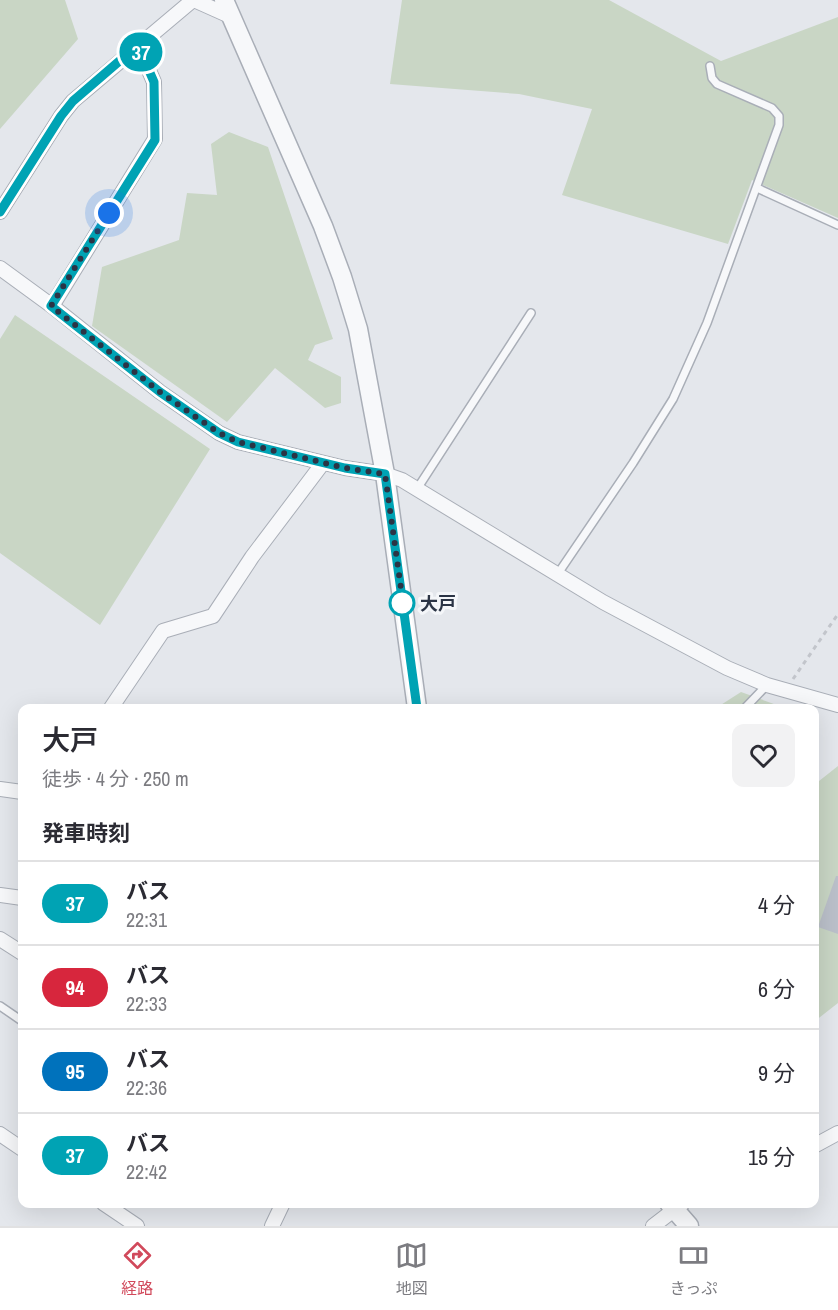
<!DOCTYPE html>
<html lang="ja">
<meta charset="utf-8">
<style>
:root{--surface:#fff;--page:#f2f2f3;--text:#2b2b33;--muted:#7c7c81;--line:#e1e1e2;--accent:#d1495b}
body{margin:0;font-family:"Archivo Narrow","Noto Sans JP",sans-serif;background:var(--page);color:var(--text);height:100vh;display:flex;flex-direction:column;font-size:22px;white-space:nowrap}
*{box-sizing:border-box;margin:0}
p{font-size:20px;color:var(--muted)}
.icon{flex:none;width:33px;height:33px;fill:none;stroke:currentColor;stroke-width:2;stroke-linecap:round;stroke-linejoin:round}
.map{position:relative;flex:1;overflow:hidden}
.side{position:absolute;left:18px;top:704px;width:801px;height:504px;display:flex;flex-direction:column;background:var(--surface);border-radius:12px;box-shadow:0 6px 24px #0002}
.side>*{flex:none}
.badge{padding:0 12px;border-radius:20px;font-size:21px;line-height:39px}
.you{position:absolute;width:30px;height:30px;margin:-15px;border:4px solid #fff;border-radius:50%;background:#1a73e8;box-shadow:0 0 0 9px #1a73e833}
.map>.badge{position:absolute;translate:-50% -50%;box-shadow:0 0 0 3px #fff}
h2{padding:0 24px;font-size:22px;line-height:54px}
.round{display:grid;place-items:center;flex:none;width:63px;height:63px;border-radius:12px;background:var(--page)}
.summary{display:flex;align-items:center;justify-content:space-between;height:102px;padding:0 24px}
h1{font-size:28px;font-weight:600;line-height:45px}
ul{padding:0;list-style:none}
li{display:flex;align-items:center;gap:18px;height:84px;padding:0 24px;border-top:2px solid var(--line)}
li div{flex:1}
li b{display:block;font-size:22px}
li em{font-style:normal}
li .badge{min-width:66px;font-weight:700;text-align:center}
.tab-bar{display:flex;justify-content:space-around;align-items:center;height:84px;border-top:2px solid var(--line);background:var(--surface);font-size:16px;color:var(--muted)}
.tab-bar a{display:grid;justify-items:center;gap:3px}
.tab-bar .selected{color:var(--accent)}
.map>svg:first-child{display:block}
.green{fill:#c9d6c5}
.building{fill:#bbc0ca}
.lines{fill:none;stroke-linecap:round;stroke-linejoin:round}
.service-casing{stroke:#a9aeb7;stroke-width:10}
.minor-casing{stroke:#a9aeb7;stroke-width:16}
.tertiary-casing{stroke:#a9aeb7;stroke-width:21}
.path{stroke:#c2c5cb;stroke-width:3;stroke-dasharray:4.5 4.5;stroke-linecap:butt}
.service{stroke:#f7f8fa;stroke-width:7}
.minor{stroke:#f7f8fa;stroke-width:14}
.tertiary{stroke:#f7f8fa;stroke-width:18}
.line-casing{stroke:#fff;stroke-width:14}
.line{stroke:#00a3b4;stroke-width:9}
.walk{stroke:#2b3445;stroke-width:6;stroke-dasharray:0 10.8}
.stop-dot{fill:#fff;stroke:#00a3b4;stroke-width:3}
.labels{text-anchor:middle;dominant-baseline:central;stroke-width:6;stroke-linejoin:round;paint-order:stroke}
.stop-label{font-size:18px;font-weight:bold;fill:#2b3445;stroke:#f4f6f9;text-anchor:start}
</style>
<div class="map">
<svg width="838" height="1226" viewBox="0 0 838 1226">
<rect width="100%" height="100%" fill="#e4e7ec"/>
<path class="green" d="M0,0H65L78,39L0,129Z
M402,0H609L721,61L838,17V218L752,180L728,244L562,195L592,109L519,94L390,84Z
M229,132L268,147L333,339L315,345L308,360L341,377V403L325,408L275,368L227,422L92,326L102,267L179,240L187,193L217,195L211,144Z
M15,315L210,449L100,625L0,553V339Z
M741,692L785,708H716Z
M838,766V1003L815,1021L814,785Z"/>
<path class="building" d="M836,876H838V934L818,927Z"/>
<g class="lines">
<defs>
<path id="service" d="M757,188L838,225
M417,489L531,313
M557,575L633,463L673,399L707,323L779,125V116L772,108L717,84L712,78L710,66
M745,708L767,685
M0,1006L22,1021"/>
<path id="minor" d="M194,0L232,17
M0,212L61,116L73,101L193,0
M0,268L52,306L160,392L219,433L238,442L345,468L385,474L402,480L603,602L727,668L767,685L838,705
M52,306L155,139L154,82L138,45
M111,708L163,631L213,616L252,557L323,463
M0,789L22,792
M0,895L22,898
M0,939L22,953
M0,1134L22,1149
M814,1146L838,1133
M103,1203L137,1226
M272,1226L283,1203
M653,1226L683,1203"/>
<path id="tertiary" d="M224,0L323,226L342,277L358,329L385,474L417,708
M669,1203L689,1226"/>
</defs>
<use href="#service" class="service-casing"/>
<use href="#minor" class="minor-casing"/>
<use href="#tertiary" class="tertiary-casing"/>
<path class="path" d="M793,679L838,614"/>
<use href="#service" class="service"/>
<use href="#minor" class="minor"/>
<use href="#tertiary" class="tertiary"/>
</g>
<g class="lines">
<defs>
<path id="line" d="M0,212L61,116L73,101L138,45L154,82L155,140L51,306L160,392L219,433L238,442L345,468L385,474L417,708"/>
</defs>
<use href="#line" class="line-casing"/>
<use href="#line" class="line"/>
<path class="walk" d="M109,213L51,306L160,392L219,433L238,442L345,468L385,474L404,610L402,603"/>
</g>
<circle class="stop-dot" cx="402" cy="603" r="12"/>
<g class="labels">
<g class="stop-label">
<text x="420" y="603">大戸</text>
</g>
</g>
</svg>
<div class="you" style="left:109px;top:213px"></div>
<b class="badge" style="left:141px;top:52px;background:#00a3b4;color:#fff">37</b>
<section class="side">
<div class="summary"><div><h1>大戸</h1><p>徒歩 · 4 分 · 250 m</p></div><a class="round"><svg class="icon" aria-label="heart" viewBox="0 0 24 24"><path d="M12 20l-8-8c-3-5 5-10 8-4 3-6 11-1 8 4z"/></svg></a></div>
<h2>発車時刻</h2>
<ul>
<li><span class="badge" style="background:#00a3b4;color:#fff">37</span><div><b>バス</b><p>22:31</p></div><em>4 分</em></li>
<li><span class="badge" style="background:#d7263d;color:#fff">94</span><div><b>バス</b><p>22:33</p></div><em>6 分</em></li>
<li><span class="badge" style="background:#0072bc;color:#fff">95</span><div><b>バス</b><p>22:36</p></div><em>9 分</em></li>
<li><span class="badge" style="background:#00a3b4;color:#fff">37</span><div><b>バス</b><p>22:42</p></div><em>15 分</em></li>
</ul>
</section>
</div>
<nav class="tab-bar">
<a class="selected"><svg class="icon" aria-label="directions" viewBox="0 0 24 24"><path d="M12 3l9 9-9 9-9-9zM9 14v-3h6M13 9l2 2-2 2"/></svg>経路</a>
<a><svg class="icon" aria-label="map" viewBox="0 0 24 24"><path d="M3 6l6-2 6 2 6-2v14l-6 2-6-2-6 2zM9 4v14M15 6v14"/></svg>地図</a>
<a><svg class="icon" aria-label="tickets" viewBox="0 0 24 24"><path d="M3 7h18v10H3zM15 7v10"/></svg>きっぷ</a>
</nav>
